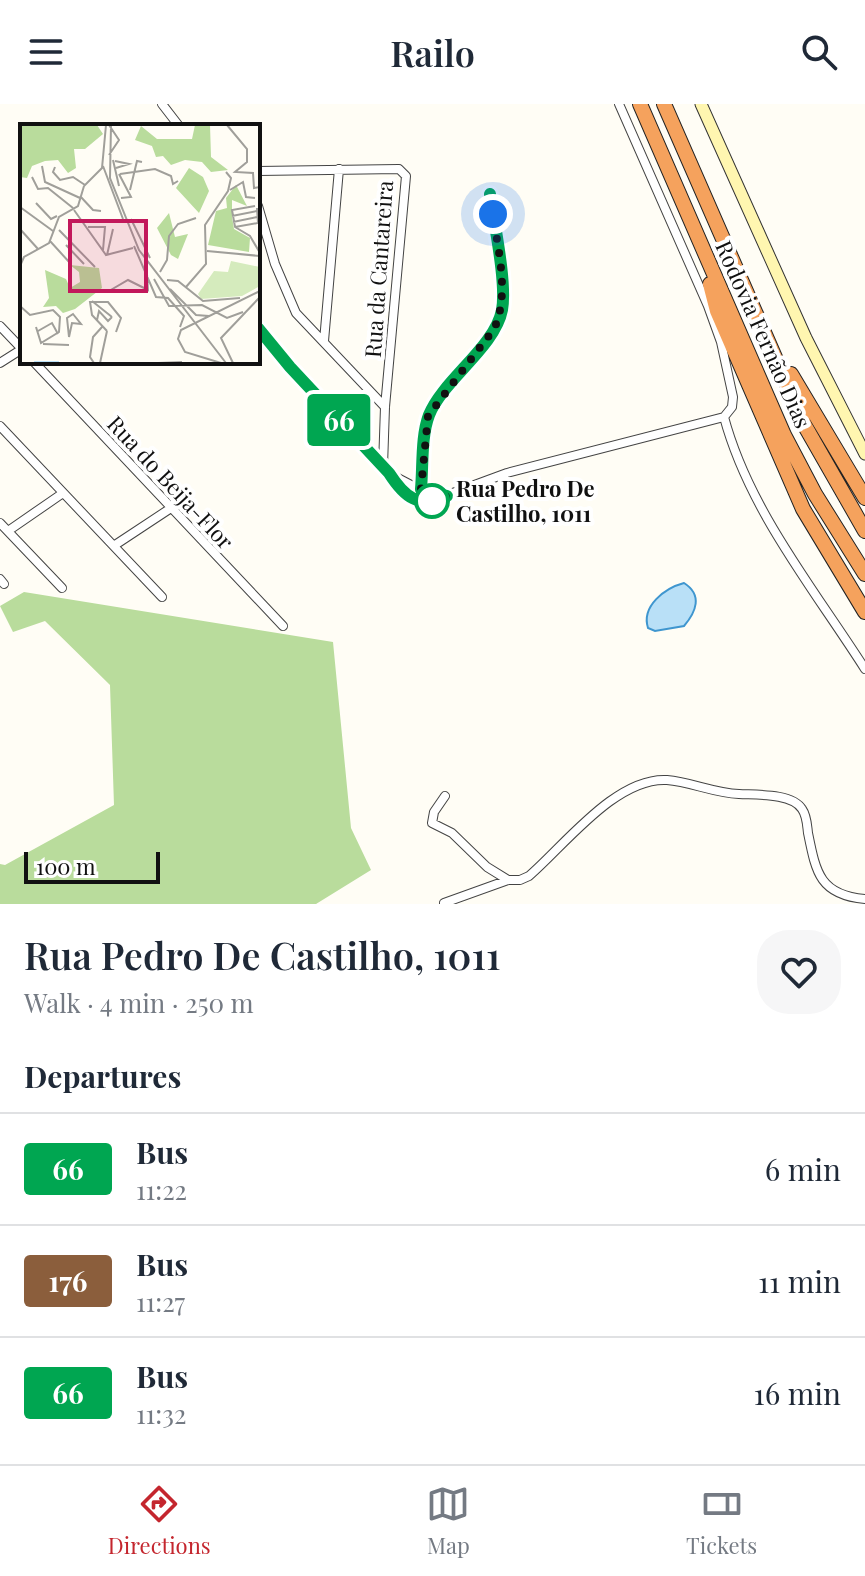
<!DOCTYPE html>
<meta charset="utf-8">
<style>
:root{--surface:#fff;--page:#f6f6f7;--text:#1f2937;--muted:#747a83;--line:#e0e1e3;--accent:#c4262e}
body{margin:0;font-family:"Playfair Display",serif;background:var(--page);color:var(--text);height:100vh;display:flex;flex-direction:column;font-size:30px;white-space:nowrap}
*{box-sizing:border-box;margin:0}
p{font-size:26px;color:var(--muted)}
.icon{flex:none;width:44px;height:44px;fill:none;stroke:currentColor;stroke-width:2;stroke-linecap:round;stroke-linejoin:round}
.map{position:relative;height:800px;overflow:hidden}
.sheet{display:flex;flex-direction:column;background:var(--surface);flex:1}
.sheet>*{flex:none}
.badge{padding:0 16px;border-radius:6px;font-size:28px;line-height:52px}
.scale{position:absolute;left:24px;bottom:20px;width:136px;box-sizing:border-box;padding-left:8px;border:4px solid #111;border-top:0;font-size:22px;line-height:28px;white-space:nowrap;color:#111;-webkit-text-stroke:6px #fff;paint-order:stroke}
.you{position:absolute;width:40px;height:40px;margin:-20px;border:6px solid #fff;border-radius:50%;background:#1a73e8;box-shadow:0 0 0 12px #1a73e833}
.map>.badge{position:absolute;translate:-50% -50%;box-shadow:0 0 0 4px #fff}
h2{padding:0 24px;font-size:30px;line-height:72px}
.round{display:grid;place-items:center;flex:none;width:84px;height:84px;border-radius:32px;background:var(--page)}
.headline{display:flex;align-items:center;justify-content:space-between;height:136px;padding:0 24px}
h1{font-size:38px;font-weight:600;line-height:60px}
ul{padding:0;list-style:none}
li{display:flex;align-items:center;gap:24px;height:112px;padding:0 24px;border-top:2px solid var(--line)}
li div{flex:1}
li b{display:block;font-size:30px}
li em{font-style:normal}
li .badge{min-width:88px;font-weight:700;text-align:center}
header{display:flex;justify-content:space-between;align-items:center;height:104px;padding:0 24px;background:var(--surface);font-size:36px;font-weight:600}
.tab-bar{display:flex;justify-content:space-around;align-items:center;height:112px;border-top:2px solid var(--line);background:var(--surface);font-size:22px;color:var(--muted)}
.tab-bar a{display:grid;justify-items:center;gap:4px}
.tab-bar .on{color:var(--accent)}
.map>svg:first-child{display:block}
.forest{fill:#b9dc9c}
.water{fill:#b9e0f7;stroke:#3f96cf;stroke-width:2}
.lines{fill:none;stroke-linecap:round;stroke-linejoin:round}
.street-casing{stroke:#444;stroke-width:10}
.secondary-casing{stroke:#333;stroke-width:13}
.highway-casing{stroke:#222;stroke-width:16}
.street{stroke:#fff;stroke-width:8}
.secondary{stroke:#fff6b0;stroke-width:11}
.highway{stroke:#f5a25d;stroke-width:14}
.line-casing{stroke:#fff;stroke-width:18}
.line{stroke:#00a651;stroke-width:12}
.walk{stroke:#111;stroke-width:8;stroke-dasharray:0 14.4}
.stop-dot{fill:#fff;stroke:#00a651;stroke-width:4}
.labels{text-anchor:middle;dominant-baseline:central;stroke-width:8;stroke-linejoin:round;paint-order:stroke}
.street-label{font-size:22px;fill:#111;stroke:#fff}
.stop-label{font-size:22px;font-weight:bold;fill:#111;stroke:#fff;text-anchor:start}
.inset-river{fill:none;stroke:#b9e0f7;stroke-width:4}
.inset-road{fill:none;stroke:#a09f9a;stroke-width:2}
.view{fill:#c2185b;fill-opacity:0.15;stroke:#c2185b;stroke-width:4}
.inset-edge{fill:none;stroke:#111;stroke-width:4}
</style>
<header><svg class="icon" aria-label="menu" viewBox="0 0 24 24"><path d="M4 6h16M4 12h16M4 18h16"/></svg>Railo<svg class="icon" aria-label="search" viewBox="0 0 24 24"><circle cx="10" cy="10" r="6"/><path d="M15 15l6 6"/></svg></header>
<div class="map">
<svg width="865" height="800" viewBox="0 0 865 800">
<rect width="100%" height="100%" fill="#fffdf5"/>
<path class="forest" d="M24,488L333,538L351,724L371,766L316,800H0V760L5,761L114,701L110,581L45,517L13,528L0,502Z"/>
<path class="water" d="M684,479C703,491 696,508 684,522L655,527L648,524C641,502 665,484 684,479Z"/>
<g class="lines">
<defs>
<path id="street" d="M162,0L179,22
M619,0L708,202L721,238L733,293L732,303L724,313
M258,67L399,65L406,72L385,303L383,362
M258,102L275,160L296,209L385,303
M0,222L22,245L0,259
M258,224L290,263L389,369L407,392L431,397L507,369L724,313
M324,237L339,65
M34,258L283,522
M724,313C749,406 814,485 865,565
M0,322L162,493
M390,370L413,382L447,392
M421,385L428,312L494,225C511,187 495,131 490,90
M0,419L62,484
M8,427L63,389
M115,441L171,404
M0,475L4,480
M445,692L434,708L432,719L452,729L487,763L508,776
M444,799L508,776H520L529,772C565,741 616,673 667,676C691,678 714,689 739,690C756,691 792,689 802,705C807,712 807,721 808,729C816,769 820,791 865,795"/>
<path id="secondary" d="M701,0L806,234L865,350"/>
<path id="highway" d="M640,0L784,331L815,390L865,470
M664,0L805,322L865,427
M710,180L717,207L803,405L865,508
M791,270L865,394"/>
</defs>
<use href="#street" class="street-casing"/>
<use href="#secondary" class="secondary-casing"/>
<use href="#highway" class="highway-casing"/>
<use href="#street" class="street"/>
<use href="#secondary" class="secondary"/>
<use href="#highway" class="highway"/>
</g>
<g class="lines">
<defs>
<path id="line" d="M258,224L290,263L389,369C405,394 418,404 447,392L421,385C423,362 421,332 429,311C443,276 495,243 502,206C507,179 494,119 490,90"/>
</defs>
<use href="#line" class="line-casing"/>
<use href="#line" class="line"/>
<path class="walk" d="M432,397L447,392L421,385L428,312L494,225C510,190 498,147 493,110"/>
</g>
<circle class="stop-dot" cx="432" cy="397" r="16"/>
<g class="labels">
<g class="street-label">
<text transform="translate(378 165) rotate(-86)">Rua da Cantareira</text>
<text transform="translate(764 230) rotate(66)">Rodovia Fernão Dias</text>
<text transform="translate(171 378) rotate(47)">Rua do Beija-Flor</text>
</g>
<g class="stop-label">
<text x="456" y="384">Rua Pedro De<tspan x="456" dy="25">Castilho, 1011</tspan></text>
</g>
</g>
<g transform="translate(20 20)">
<rect width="240" height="240" fill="#fffdf5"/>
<path d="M211,137L240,143V162L222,172L181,175L178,170L194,147L208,148Z" fill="#d5ebbd"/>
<path d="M0,1H77L83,10L65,25H54L56,44L48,49L38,36L25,37L12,42L7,54L0,53ZM175,1H190L191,33L208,46L191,48L182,38L165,36L151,41L143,32L136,33L132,22L115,16L121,2L137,15H172ZM169,44L183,53L189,67L179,89L156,64ZM216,61L227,82L212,76V93L214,105L230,114L229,128L188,121L196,87L207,84L206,74ZM149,89L155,113L168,110L158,135L151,131L137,104ZM50,141L79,144L82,164L55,185L43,189L36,182L23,183L29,174L25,146L46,155L50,164L60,158L59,148Z" fill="#b9dc9c"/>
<path class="inset-river" d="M14,239H39"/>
<path class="inset-road" d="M91,1L90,54L119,126L206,239M207,1L227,25V38L215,48L233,49L234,64L240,63M89,31L99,16L89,1M93,36L99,62M95,37L109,40L96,44M22,42L25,58L60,74M83,42L103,95M35,43L33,48L40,56L53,53L65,61M99,50L111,73L101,74M100,50L135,45L151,52L153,60L158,57M12,53L18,65L28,64L53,84M110,66L117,37L122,38M210,66L223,58L226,73L235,74M60,72L73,86L81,87M16,79L31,95L37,92M235,82L212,86L215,103L230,112L240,129M0,83L33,107M54,86L86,131L113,124M212,92L237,87M111,95L130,134M213,98L237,93M68,103H85L83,126M215,103L238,99L237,84M0,105L18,125M39,106L75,143M30,117L50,139M46,121L64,140M114,122L136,173L148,174L164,192L160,203M187,127L240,132M87,131L93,105M0,142L4,133L29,119L39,93L58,82L64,62L82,44L86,1M140,148L147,136L149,112L158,100L176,94M134,155L149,182L182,181L207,194L223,188M147,156L158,157L183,177L220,174M166,163L186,140L185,101L208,67L211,54L206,48M150,165L176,191L189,192M89,167L108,156L128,166L127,150M72,177L92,193M0,182L10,191L33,186L40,193L39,208L21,219L16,203M53,190L61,200L52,199L49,213L47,194ZM77,196L79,187L88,197L92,193M18,207L32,199L38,210M87,207L72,191L70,178H88L101,194L96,208M23,220L49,221M74,239L70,233L73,213L82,203M80,239L87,207M138,239L162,238M201,239L165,228L158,215L161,206L240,167M213,239L201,214L240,173"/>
<path class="view" d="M50,97H126V167H50Z"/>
<rect width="240" height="240" class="inset-edge"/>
</g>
</svg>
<div class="scale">100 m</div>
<div class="you" style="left:493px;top:110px"></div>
<b class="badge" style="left:339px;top:316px;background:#00a651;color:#fff">66</b>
</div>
<section class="sheet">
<div class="headline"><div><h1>Rua Pedro De Castilho, 1011</h1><p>Walk · 4 min · 250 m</p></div><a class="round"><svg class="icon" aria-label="heart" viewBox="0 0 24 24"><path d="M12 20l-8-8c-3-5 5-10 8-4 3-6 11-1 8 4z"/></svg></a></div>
<h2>Departures</h2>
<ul>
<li><span class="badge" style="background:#00a651;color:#fff">66</span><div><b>Bus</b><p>11:22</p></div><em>6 min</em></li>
<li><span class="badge" style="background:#8b5e3c;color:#fff">176</span><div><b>Bus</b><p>11:27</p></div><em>11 min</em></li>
<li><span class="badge" style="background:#00a651;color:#fff">66</span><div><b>Bus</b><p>11:32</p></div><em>16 min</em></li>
</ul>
</section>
<nav class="tab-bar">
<a class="on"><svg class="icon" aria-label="directions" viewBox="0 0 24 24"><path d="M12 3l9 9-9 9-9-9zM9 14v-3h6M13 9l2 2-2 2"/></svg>Directions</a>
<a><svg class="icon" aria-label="map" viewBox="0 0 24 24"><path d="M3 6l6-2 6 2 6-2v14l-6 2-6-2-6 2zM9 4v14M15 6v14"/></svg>Map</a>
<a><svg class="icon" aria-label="tickets" viewBox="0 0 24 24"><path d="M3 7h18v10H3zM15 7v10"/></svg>Tickets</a>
</nav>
